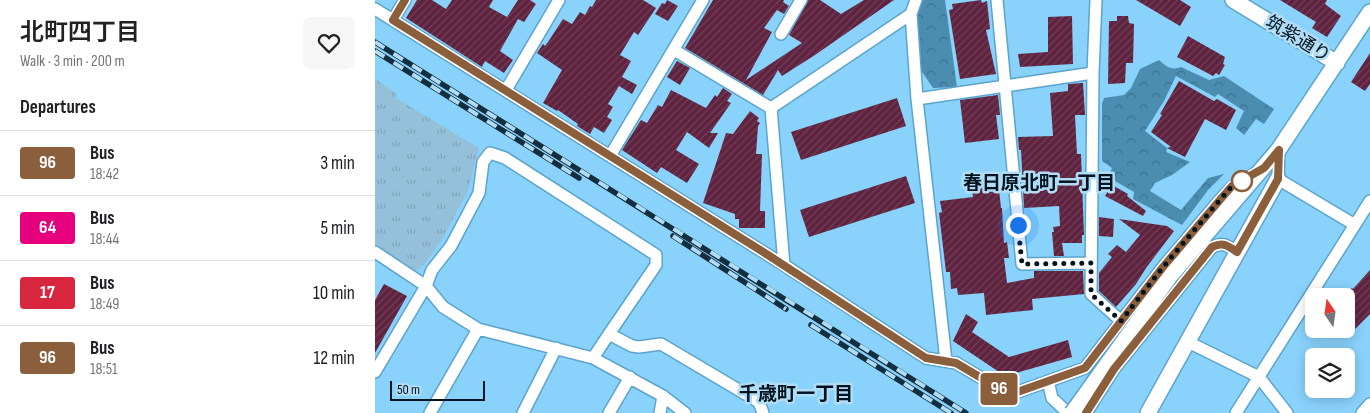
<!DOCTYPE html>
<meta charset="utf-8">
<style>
:root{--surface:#fff;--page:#f6f6f6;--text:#202124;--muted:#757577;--line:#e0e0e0}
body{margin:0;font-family:"Sofia Sans Condensed","Noto Sans JP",sans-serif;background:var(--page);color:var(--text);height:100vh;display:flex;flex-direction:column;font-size:19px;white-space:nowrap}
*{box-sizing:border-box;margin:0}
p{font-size:16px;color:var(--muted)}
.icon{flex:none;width:28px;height:28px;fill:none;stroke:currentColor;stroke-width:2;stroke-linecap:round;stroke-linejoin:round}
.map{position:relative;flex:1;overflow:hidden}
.drawer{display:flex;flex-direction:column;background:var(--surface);width:375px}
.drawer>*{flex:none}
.badge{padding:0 10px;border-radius:4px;font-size:18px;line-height:32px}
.needle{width:32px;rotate:347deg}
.fabs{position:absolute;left:930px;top:288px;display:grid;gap:10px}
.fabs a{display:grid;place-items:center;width:50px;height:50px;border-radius:8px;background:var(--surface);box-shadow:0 2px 12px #0003;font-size:25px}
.scale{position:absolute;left:15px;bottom:12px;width:95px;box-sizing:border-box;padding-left:5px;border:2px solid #00131f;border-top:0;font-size:14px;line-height:18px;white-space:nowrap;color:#00131f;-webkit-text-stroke:4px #b1dcf5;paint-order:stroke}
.you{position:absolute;width:25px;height:25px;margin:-12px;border:4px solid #fff;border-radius:50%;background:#1a73e8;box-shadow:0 0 0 8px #1a73e833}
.map>.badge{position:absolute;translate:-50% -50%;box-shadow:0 0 0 2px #fff}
h2{padding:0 20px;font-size:19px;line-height:45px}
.round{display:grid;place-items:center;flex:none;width:52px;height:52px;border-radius:8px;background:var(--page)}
.summary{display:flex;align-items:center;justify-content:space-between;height:85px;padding:0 20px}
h1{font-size:24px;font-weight:600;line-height:38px}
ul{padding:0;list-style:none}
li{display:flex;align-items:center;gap:15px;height:65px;padding:0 20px;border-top:1px solid var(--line)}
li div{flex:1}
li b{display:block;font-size:19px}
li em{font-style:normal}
li .badge{min-width:55px;font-weight:700;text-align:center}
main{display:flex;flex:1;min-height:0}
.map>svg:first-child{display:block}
.forest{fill:url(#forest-crowns)}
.park{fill:url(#park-tufts)}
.building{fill:url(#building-hatch)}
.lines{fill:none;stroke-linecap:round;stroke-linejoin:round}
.street-casing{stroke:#5ba4cc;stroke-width:14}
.secondary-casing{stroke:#5ba4cc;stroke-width:18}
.street{stroke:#fff;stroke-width:11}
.secondary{stroke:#fff;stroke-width:15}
.rail-casing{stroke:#132e3e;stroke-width:5.5}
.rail{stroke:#b1dcf5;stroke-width:4;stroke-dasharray:11;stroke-linecap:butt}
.secondary-bridge-casing{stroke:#5ba4cc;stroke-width:18;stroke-linecap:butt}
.secondary-bridge{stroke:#fff;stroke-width:15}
.line-casing{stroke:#fff;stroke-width:11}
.line{stroke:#8b5e3c;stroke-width:8}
.walk{stroke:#00131f;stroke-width:5;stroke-dasharray:0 9}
.stop-dot{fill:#fff;stroke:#8b5e3c;stroke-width:2.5}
.labels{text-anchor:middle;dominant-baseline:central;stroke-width:5;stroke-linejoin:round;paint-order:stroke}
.street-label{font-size:18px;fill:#00131f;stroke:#b1dcf5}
.neighbourhood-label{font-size:19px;font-weight:bold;fill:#00131f;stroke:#b1dcf5}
</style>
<main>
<section class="drawer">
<div class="summary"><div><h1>北町四丁目</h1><p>Walk · 3 min · 200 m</p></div><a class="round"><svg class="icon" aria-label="heart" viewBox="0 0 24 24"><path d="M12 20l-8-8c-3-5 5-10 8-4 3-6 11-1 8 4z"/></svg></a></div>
<h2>Departures</h2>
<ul>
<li><span class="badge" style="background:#8b5e3c;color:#fff">96</span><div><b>Bus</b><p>18:42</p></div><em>3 min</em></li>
<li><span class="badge" style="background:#e6007e;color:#fff">64</span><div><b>Bus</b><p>18:44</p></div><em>5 min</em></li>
<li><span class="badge" style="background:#d7263d;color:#fff">17</span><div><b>Bus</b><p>18:49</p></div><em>10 min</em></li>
<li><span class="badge" style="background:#8b5e3c;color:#fff">96</span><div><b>Bus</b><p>18:51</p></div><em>12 min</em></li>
</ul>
</section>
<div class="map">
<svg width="995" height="413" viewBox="0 0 995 413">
<defs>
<pattern id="forest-crowns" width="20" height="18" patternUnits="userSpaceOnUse" patternTransform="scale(1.25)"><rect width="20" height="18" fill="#4b8db1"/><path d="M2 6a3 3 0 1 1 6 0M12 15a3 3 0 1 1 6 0" fill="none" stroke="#3c728f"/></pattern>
<pattern id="park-tufts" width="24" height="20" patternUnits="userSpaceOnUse" patternTransform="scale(1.25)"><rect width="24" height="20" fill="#95c0d9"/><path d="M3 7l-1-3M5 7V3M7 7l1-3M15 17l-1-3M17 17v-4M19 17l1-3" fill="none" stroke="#7fa4ba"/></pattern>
<pattern id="building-hatch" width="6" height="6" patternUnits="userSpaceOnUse" patternTransform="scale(1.25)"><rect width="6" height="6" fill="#60233f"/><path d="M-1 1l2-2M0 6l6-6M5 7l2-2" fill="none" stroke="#704158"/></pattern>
</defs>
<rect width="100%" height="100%" fill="#89d2fc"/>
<path class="forest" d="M545,0H570L582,87L558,88L543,66L538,14Z
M784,60C791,66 796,71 806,67L834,80L849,76L899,109L889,124L881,119L869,135L861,128L869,111L843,94L840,97L801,76L789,101L770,131L792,148L791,152L815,162L797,175L780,183L775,191L806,210L833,178L849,174L833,190L807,225L758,199L759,192L733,177L737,168L727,161V104L729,98L749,95L756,88L765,69Z"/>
<path class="park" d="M0,79L21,93V98L104,148L93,191L68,238L49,265L40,271L0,245Z"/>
<path class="building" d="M42,0H57L71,9L77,0H118L114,7L132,17L143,0H155L161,4L149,22L143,19L125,51L138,60L129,73L110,61L107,67L31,18Z
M221,0H268L281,8L263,35L259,32L245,55L256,61L247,77L262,85L257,94L244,86L233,104L238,107L232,117L237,120L229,133L219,127L215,134L202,126L203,124L183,110L182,111L168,103L187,70L162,53L168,44L170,46L173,42L188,19L197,24L205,12L210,15L215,6L217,7Z
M292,0L303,6L293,21L280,14L287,3L290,4Z
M338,0H409L408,2L414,6L409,14L402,10L389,28L397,32L371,80L427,43L414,35L433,0H445L466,14L489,0H519L440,55L407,76L403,70L388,95L310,48Z
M606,0L607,3L612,1L615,29L611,30L621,74L585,79L574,10L578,9L577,4Z
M761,0H805L816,7L805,26Z
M905,0H952L950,4L966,16L952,37L937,28L941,22Z
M697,16L698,64L645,67L643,54L673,52V17Z
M742,16H753L754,23L759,24L758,63H751L750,83L733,84L734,21H742Z
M813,36L850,57L848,64L850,65L844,75L841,73L838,76L802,57Z
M995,53V84L990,91L976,82Z
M302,61L315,68L305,85L292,77Z
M804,81L839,101L842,99L861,110L851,130L830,119L810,157L792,148L796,147L776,132L787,115L785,114Z
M708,83L710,115H700L702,154H706L709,235H707V243H687L689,256H679L677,232H679L678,227L685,226L684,206L649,208L646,150H644L643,137L678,136L675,93L693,91V84Z
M348,88L357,94L352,101L356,103L335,133H343L334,148L312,132L301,150L324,164L312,183L286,167L282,173L247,150L266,120L272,123L283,105L287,107L296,90L331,108L340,95L342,97Z
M623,95L625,115H621L624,139L590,143L585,100Z
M522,98L531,126L426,160L416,132Z
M375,111L384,118L382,121L385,123L383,126L381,154H387L385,211H390V228H364V219H360V214L328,203L351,133L358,134Z
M531,176L540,203L434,237L425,210Z
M623,180L626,208H627L629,243L632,242L634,258H629L632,283L659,278V271H708L709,294L657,299L658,310L611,315L609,293L583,295L582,288L576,289L575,272H571L564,213L567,212L565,201L598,197L596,183Z
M737,185L753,194L752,196L771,211L768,216L730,196Z
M724,217L739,219L738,237L724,236Z
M744,219L792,226L799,231L771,268L761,284L741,307L724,291V273L737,257L733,254L742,245L751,252L765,235Z
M995,270V314L971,338V294L977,288L978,289Z
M9,284L32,296L0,353V300Z
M591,314L603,322L597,332L634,357L693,340L697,357L630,376L578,341Z"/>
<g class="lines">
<defs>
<path id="street" d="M541,0L536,14L542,99L571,361
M622,0L647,264L716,263
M721,0L718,73L716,294L746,321
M0,9L409,265L551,358L581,363L630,392L637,394L710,368L788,267L844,201L857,187L879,174
M18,20L30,0
M406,34L426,0
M299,50L396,108
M131,90L184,0
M542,99L718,73
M904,149L903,179L980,225
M235,156L328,0
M0,252L51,286L68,307L103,329L218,358L288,396L310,413
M409,265L396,108L536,14
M813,342L884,377L912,413
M218,358L234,334L257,346L264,347L286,344L384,402L388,413
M0,372L51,286L57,270L76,246L104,193L108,162L115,153L130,158L281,255V265L234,334
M673,381L677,398L693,413
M55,413L103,329
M148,413L181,348
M234,413L255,377
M285,413L288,396
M711,413L739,369L837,247C848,242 852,245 862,252
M861,413L995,201
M987,413L995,404"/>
<path id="secondary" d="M858,0L962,63
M796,275L904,149L995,12
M773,413L903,179"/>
</defs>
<use href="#street" class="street-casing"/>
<use href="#secondary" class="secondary-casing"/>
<use href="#street" class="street"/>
<use href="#secondary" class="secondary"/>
<defs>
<path id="rail" d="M0,42C197,166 395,288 591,413
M0,51L204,178
M298,236L411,309
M436,325L576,413"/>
</defs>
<use href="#rail" class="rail-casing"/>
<use href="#rail" class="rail"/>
<defs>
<path id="secondary-bridge" d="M697,413L796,275"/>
</defs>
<use href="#secondary-bridge" class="secondary-bridge-casing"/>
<use href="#secondary-bridge" class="secondary-bridge"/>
</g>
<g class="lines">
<defs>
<path id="line" d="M30,0L18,20L393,255L551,358L581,363L630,392L637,394L710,368L788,267L844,201L857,186L889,168L904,150L903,179L862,252C852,245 848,242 837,247L739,369L711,413"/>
</defs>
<use href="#line" class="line-casing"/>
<use href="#line" class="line"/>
<path class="walk" d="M643,225L647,264L716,263V294L746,321L788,267L844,201L857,186L873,177L867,181"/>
</g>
<circle class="stop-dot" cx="867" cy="181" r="10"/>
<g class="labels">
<g class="street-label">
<text transform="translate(923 39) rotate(31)">筑紫通り</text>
</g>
<g class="neighbourhood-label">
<text x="664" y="183">春日原北町一丁目</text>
<text x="421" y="394">千歳町一丁目</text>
</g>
</g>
</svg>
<div class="fabs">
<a><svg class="needle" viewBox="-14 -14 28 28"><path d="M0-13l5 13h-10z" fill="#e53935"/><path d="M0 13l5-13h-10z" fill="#757577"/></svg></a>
<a><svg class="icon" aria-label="layers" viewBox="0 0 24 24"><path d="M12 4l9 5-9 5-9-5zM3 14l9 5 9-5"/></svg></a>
</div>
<div class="scale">50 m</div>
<div class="you" style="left:643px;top:225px"></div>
<b class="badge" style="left:624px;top:389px;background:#8b5e3c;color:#fff">96</b>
</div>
</main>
